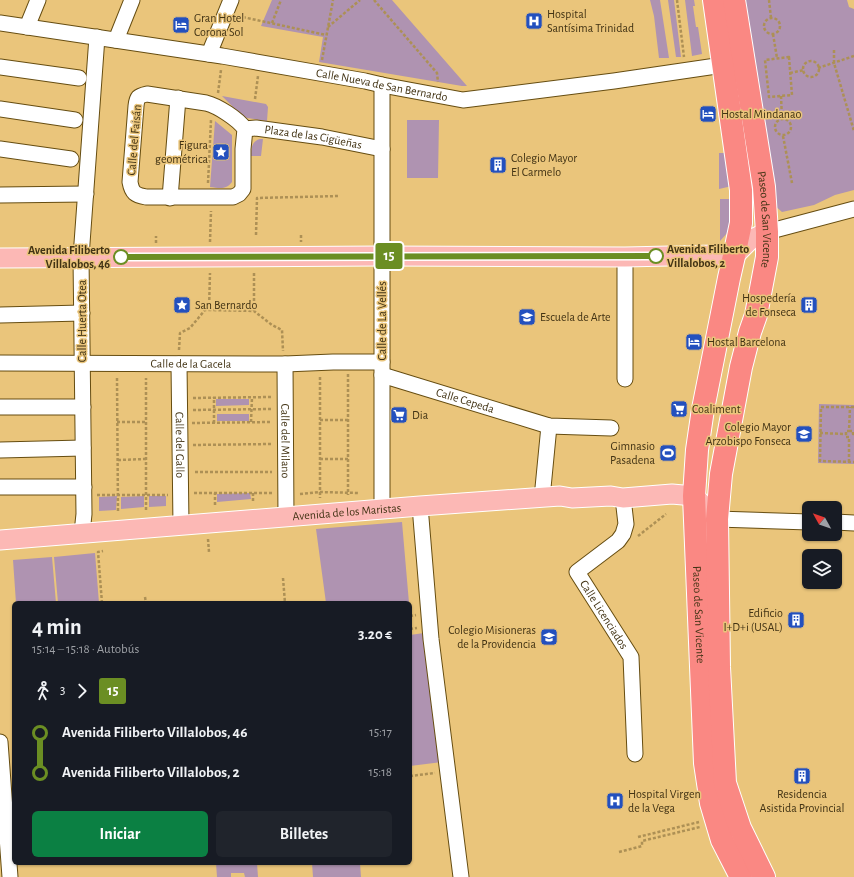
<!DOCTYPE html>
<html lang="es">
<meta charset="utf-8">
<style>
:root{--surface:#171b24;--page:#20242c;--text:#f1f3f6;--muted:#9ea1a6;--accent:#0b8043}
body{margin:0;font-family:"Alegreya Sans",sans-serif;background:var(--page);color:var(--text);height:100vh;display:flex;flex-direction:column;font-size:15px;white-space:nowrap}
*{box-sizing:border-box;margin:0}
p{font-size:13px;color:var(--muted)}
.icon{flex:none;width:22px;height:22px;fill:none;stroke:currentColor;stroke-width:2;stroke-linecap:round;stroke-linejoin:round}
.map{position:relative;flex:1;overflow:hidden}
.drawer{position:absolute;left:12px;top:601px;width:400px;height:264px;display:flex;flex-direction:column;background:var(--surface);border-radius:6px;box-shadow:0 1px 3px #0004}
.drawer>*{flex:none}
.badge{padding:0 8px;border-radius:3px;font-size:14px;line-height:26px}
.needle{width:26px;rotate:310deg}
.buttons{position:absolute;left:802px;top:501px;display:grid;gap:8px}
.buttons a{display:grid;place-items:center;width:40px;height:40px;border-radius:6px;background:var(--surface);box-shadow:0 1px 3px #0004;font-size:20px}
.map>.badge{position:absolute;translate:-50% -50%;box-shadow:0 0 0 2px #fff}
.legs{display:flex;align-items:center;gap:6px;height:44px;padding:0 20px;font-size:13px}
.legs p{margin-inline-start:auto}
.overview{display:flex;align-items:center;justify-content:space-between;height:68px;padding:0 20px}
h1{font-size:22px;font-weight:700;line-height:30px}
.cta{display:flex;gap:8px;margin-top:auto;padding:8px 20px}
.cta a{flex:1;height:46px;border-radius:6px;background:var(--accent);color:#fff;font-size:16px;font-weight:700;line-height:46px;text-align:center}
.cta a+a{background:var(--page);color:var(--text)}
ul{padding:0 20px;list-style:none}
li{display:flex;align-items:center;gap:14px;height:40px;font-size:15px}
li i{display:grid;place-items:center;width:6px;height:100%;margin:0 5px;background:currentColor}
li i::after{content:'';width:10px;height:10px;margin:-5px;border:3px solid;border-radius:50%;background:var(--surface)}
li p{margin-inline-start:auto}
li:first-child i{background:linear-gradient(#0000 50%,currentColor 0)}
li:last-child i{background:linear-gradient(currentColor 50%,#0000 0)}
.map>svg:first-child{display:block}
.green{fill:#af93b1}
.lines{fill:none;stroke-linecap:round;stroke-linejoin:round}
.minor-casing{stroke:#664d11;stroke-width:17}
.major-casing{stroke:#fff;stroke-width:21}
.highway-casing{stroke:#fff;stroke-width:24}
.path{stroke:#ad9055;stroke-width:2.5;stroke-dasharray:3 2;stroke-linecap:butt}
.minor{stroke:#fff;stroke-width:15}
.major{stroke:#fcb8b5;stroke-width:19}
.highway{stroke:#fa8883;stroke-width:22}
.line-1-casing{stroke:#fff;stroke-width:9}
.line-1{stroke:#6b8e23;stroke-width:6}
.stop-1-dot{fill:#fff;stroke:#6b8e23;stroke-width:2}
.labels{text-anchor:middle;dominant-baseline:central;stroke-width:3;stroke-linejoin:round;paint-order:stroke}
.poi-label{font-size:12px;fill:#423314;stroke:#eac57b;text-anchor:start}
.street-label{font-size:12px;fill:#423314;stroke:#eac57b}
.stop-label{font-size:12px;font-weight:bold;fill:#423314;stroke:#eac57b;text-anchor:start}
</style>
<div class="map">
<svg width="854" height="877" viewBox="0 0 854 877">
<rect width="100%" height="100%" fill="#eac57b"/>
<path class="green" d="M272,0H392L467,86H462L319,62L323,37L261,26Z
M650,0H660L669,58H659L654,16Z
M668,0H674L681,57H676Z
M685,0H694L695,6H693L696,27H698L702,54L692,56Z
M741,0H847L849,7L854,9V190L835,195L814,205L782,212L774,205Z
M222,96L266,104L268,107L267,121L247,118L240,114Z
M407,120H439L438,178H407Z
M215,121L232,135V182C226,190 220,188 210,187Z
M260,139H263L261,156H251C251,148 252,141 260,139Z
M719,153H727L732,186L719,189Z
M720,199H734L729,231L720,241Z
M216,399H249V405L216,406Z
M819,404L854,405V464L818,463Z
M217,414H249V421H217Z
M250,493L251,499L217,502V494Z
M117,496L116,510L99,511V497Z
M144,496V507L121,509V497Z
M149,496H166V506L149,507Z
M402,522L409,603H326L316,529Z
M95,553L99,603H58L54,557Z
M52,557L56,603H16L13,560Z
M424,633L442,762L410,766V635Z
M216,863H257L258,877H245L244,873H231V877H217Z
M312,863H360L361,877H313Z"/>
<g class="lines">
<defs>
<g id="minor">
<path id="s1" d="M0,23L222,56L365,81L382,85L463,100L614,81L723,65H730L732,66"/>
<path d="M27,27L38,0"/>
<path d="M116,40L132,0"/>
<path d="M209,54L231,0"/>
<path d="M0,67L79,78"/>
<path d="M382,85V510"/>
<path d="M147,94L206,103C218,106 238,119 245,129L243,149V189L239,194L233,197H146C135,195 132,193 130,182L136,106C137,97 138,96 147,94Z"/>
<path d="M0,109L75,120"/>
<path id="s2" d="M245,129L256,128L322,137L382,149"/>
<path d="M0,149L71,159"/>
<path d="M0,195L86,194"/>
<path d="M170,198L178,98"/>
<path d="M767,232L854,209"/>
<path d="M0,315L82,313"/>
<path id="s3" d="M0,363L285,364L333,362H382"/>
<path id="s4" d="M179,364L181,526"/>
<path id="s5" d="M285,364L286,518"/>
<path id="s6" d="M382,375L549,426L611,428"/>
<path d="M625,379V257"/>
<path d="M0,407H83"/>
<path d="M0,450L83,448"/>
<path d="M0,487H84"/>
<path d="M542,498L549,426"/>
<path id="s7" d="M623,498L626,524L623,534L618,541L577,572L631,657L635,754"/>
<path d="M420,506L431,639L461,877"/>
<path d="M717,519L809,522"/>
<path d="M835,522L854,523"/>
<path d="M82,533L84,514L81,257L97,37"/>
<path d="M0,742L10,877"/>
</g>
<g id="major">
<path d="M0,258L382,256L625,257L714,255L734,256L750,240L767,232"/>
<path id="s8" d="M0,540L420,506L560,496L572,498L611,496L623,498L672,494L694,496L717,519"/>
</g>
<g id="highway">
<path id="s9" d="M714,0L741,190V223L734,256L729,278L703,409L697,450L694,496L705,763L711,803L722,840L741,877"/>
<path id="s10" d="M734,0L764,187L767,232V257L756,315L750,332L741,367L721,474L717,519L719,667L725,783L740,828L764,877"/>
</g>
</defs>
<use href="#minor" class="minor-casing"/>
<use href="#major" class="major-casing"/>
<use href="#highway" class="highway-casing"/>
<path class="path" d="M374,0L437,73L438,82
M677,0L684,57
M769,0L771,18
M238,16L326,35
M764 26a8 8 0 1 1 16 0a8 8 0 1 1-16 0Z
M272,23L281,0
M328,27L360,0
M773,34L777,58
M834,50V63L854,131
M789,57L792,95L769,97L765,60Z
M322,60L333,0
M803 69a8 8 0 1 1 16 0a8 8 0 1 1-16 0Z
M818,68L854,56
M790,73L804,70
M218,93L221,70
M781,96L782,119
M255,99L258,76
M775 127a8 8 0 1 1 16 0a8 8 0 1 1-16 0Z
M783,136L792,183
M208,183L211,120
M256,235L257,198L340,196
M301,235V242
M210,242L211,211
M156,243V236
M209,310L210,273
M254,311V273
M179,350L180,333L190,328L205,310H209L254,311L272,325L282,330L283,351
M348,374V495
M320,377V498
M117,378L118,512
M193,398L272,397
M854,407H821L820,461L854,462
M193,410L272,409
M320,420H348
M117,422H146
M251,422L252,397
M192,423L271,422
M214,423V397
M849,431H853V434H854
M820,433L846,434
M193,445L272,444
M320,459H348
M118,460L146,459
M849,462V437H846V431H849L850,407
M195,472H272
M194,493H273
M253,493V502
M300,494L320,492L359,493
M97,495H168
M215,505V493
M146,510V378
M638,536L666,514
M208,539L209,552
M283,578L285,603
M145,597L146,603
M102,603L98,552L103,551
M410,616L416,615
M410,629L417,628
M410,776L435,773
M638,837L699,822
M619,852L642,846V841L700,827"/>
<use href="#minor" class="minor"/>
<use href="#major" class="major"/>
<use href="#highway" class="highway"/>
</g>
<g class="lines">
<defs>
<path id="line-1" d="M121,257L656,256"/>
</defs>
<use href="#line-1" class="line-1-casing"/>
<use href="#line-1" class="line-1"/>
</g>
<defs>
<symbol id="hospital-square" viewBox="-11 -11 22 22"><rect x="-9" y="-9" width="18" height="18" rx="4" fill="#2350be" stroke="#eac57b"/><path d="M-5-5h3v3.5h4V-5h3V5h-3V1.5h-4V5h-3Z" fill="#fff"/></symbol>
<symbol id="hotel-square" viewBox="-11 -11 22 22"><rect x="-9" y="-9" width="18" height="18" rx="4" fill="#2350be" stroke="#eac57b"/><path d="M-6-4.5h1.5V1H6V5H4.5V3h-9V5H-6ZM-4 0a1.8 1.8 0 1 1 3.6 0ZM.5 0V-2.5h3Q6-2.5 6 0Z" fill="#fff"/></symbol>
<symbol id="sight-square" viewBox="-11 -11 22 22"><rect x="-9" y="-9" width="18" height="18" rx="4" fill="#2350be" stroke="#eac57b"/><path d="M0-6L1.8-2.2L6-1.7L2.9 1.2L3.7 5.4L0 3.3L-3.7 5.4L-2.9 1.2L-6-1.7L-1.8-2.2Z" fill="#fff"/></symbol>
<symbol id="building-square" viewBox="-11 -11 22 22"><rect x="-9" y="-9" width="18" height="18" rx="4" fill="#2350be" stroke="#eac57b"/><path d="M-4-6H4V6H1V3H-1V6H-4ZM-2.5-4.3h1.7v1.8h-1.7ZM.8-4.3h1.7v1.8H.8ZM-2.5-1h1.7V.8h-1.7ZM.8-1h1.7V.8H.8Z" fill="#fff"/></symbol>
<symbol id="school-square" viewBox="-11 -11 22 22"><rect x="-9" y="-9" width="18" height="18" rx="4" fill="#2350be" stroke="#eac57b"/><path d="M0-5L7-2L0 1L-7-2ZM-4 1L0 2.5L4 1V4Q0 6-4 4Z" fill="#fff"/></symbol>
<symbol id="supermarket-square" viewBox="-11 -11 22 22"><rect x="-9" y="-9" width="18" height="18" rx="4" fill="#2350be" stroke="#eac57b"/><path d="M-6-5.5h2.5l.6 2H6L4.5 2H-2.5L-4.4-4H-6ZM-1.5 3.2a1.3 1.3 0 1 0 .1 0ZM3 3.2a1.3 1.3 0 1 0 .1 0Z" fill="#fff"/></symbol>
<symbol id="university-square" viewBox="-11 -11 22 22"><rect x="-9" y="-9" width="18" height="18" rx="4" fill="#2350be" stroke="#eac57b"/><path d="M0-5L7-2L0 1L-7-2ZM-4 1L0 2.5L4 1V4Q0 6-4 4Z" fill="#fff"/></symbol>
<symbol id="stadium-square" viewBox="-11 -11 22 22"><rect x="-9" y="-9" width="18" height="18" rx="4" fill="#2350be" stroke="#eac57b"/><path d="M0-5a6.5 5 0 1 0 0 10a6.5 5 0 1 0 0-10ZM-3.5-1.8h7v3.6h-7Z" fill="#fff"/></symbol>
</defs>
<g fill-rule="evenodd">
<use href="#hospital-square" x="524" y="11" width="20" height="20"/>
<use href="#hotel-square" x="171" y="15" width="20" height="20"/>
<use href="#hotel-square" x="698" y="104" width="20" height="20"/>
<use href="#sight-square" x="211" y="142" width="20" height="20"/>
<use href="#building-square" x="488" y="155" width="20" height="20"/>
<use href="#sight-square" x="172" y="295" width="20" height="20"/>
<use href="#building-square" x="799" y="295" width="20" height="20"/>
<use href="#school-square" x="517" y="307" width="20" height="20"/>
<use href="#hotel-square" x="684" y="332" width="20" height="20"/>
<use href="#supermarket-square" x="669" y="399" width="20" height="20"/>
<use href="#supermarket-square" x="389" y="405" width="20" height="20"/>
<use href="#university-square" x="794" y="424" width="20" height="20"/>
<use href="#stadium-square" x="658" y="443" width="20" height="20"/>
<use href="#building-square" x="786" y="610" width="20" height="20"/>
<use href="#school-square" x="539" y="627" width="20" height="20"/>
<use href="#building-square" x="792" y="766" width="20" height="20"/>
<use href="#hospital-square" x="605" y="791" width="20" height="20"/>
</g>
<g class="stop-1-dot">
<circle cx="656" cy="256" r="7"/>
<circle cx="121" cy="257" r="7"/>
</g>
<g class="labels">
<g class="poi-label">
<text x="547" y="14">Hospital<tspan x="547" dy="14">Santísima Trinidad</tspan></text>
<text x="194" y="18">Gran Hotel<tspan x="194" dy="14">Corona Sol</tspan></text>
<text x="721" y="114">Hostal Mindanao</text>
<text x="208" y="145" text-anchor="end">Figura<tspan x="208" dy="14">geométrica</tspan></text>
<text x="511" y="158">Colegio Mayor<tspan x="511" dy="14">El Carmelo</tspan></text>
<text x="796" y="298" text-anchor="end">Hospedería<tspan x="796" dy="14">de Fonseca</tspan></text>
<text x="195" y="305">San Bernardo</text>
<text x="540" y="317">Escuela de Arte</text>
<text x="707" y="342">Hostal Barcelona</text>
<text x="692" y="409">Coaliment</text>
<text x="412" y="415">Dia</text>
<text x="791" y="427" text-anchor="end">Colegio Mayor<tspan x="791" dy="14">Arzobispo Fonseca</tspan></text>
<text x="655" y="446" text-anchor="end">Gimnasio<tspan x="655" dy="14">Pasadena</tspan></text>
<text x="783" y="613" text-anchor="end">Edificio<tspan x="783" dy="14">I+D+i (USAL)</tspan></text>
<text x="536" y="630" text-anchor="end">Colegio Misioneras<tspan x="536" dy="14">de la Providencia</tspan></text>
<text x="628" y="794">Hospital Virgen<tspan x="628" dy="14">de la Vega</tspan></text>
<text x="802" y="794" text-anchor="middle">Residencia<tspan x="802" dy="14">Asistida Provincial</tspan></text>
</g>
<g class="street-label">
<text stroke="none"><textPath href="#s1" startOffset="387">Calle Nueva de San Bernardo</textPath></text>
<text stroke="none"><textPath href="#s2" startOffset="69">Plaza de las Cigüeñas</textPath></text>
<text transform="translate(134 140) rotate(-85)">Calle del Faisán</text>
<text stroke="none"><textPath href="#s10" startOffset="222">Paseo de San Vicente</textPath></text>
<text transform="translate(82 321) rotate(-90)">Calle Huerta Otea</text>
<text transform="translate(382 321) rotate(-90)">Calle de La Vellés</text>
<text stroke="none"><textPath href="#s3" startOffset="191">Calle de la Gacela</textPath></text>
<text stroke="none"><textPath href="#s6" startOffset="87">Calle Cepeda</textPath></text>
<text stroke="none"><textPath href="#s5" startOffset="77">Calle del Milano</textPath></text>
<text stroke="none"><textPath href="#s4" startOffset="81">Calle del Gallo</textPath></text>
<text stroke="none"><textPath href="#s8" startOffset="348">Avenida de los Maristas</textPath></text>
<text stroke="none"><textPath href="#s7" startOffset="147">Calle Licenciados</textPath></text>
<text stroke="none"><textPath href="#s9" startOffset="621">Paseo de San Vicente</textPath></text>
</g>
<g class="stop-label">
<text x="667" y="249">Avenida Filiberto<tspan x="667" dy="14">Villalobos, 2</tspan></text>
<text x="110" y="250" text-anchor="end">Avenida Filiberto<tspan x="110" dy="14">Villalobos, 46</tspan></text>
</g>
</g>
</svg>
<div class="buttons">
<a><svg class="needle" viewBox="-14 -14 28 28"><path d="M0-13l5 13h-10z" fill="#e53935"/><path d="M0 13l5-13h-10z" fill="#9ea1a6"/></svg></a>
<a><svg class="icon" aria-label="layers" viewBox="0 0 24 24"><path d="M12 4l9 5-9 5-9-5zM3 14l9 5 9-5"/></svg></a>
</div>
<b class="badge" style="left:389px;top:256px;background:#6b8e23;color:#fff">15</b>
<section class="drawer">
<div class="overview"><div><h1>4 min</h1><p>15:14 – 15:18 · Autobús</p></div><b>3.20 €</b></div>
<div class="legs"><svg class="icon" aria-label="walk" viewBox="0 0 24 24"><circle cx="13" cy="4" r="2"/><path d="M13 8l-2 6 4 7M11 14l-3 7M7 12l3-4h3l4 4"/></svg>3<svg class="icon" aria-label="forward" viewBox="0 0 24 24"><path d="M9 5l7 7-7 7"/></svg><b class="badge" style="background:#6b8e23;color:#fff">15</b></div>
<ul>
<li><i style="color:#6b8e23"></i><b>Avenida Filiberto Villalobos, 46</b><p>15:17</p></li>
<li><i style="color:#6b8e23"></i><b>Avenida Filiberto Villalobos, 2</b><p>15:18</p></li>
</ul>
<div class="cta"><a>Iniciar</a><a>Billetes</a></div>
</section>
</div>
